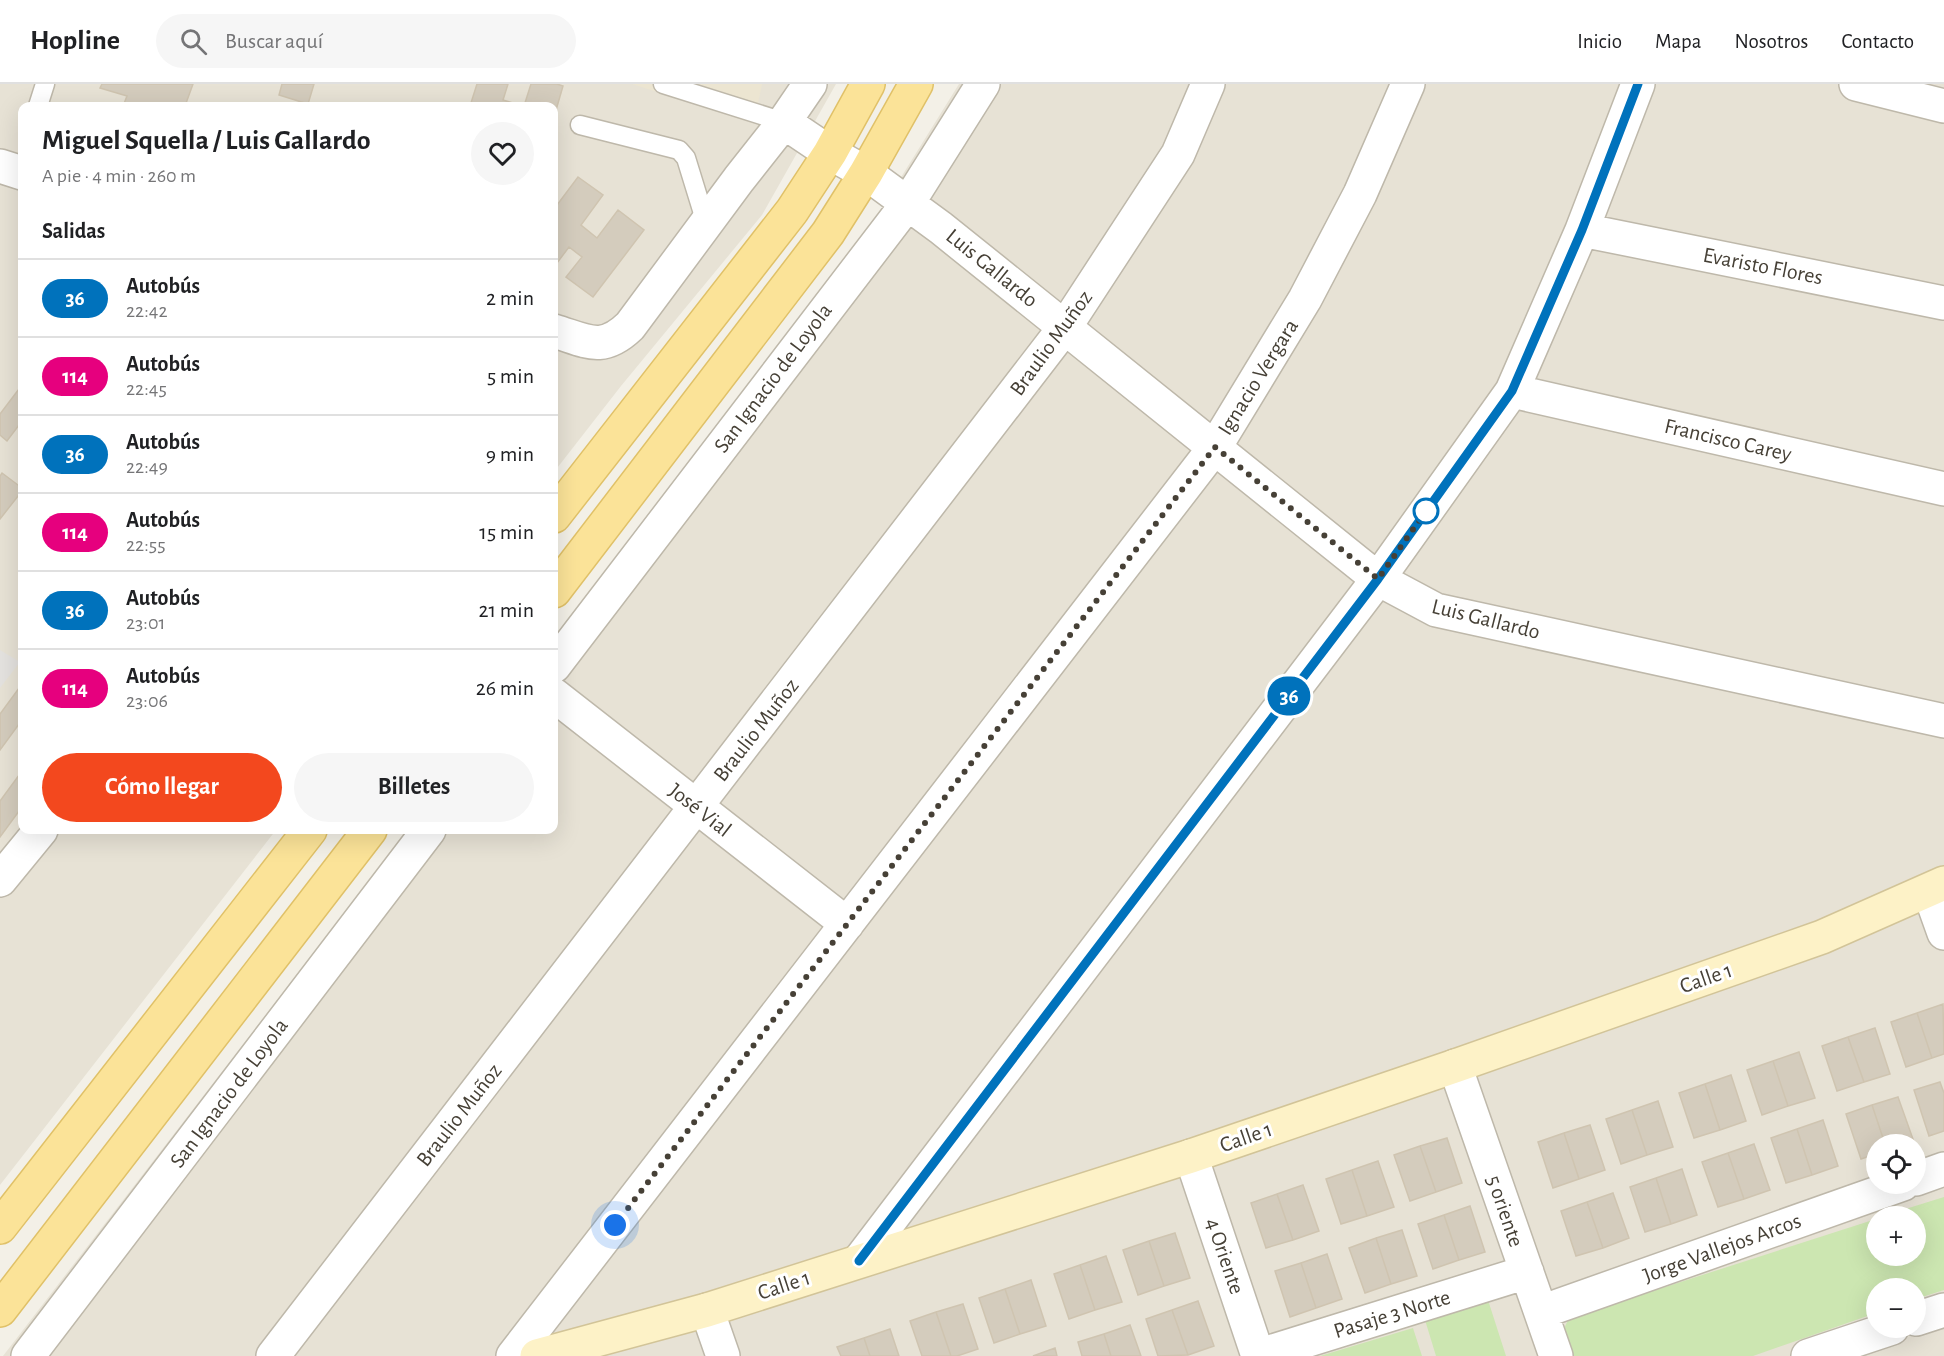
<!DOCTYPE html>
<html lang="es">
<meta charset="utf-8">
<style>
:root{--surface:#fff;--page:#f6f6f6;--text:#202124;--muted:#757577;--line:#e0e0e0;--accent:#f3481e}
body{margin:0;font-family:"Alegreya Sans",sans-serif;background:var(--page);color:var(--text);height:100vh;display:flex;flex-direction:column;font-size:22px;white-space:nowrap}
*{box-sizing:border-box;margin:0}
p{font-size:20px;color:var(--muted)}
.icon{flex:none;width:33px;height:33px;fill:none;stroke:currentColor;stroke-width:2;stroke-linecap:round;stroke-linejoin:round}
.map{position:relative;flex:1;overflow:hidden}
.details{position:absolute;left:18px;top:18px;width:540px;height:732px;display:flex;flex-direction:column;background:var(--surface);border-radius:12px;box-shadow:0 6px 24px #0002}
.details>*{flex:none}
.badge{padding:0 12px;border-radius:20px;font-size:21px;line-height:39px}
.buttons{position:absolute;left:1866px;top:1050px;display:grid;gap:12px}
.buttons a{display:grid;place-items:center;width:60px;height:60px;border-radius:50%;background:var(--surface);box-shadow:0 6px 24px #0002;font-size:30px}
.you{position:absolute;width:30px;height:30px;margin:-15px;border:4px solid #fff;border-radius:50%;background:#1a73e8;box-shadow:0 0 0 9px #1a73e833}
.map>.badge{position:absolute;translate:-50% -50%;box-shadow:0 0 0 3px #fff}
h2{padding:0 24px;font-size:22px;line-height:54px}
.round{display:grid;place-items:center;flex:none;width:63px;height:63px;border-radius:32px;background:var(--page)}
.overview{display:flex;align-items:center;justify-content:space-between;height:102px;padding:0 24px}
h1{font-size:28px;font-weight:600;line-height:45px}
.primary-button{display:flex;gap:12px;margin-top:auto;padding:12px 24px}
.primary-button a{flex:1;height:69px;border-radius:36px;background:var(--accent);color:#fff;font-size:24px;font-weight:600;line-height:69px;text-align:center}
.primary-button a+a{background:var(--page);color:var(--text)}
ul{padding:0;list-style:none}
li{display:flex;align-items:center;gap:18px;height:78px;padding:0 24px;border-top:2px solid var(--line)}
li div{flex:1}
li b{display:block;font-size:22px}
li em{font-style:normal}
li .badge{min-width:66px;font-weight:700;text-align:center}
header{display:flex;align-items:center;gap:36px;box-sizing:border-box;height:84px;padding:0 30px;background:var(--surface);border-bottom:2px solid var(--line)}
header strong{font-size:28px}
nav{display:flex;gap:33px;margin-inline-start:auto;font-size:21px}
.search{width:420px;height:54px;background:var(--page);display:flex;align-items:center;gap:15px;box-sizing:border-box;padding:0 21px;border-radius:33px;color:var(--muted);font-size:22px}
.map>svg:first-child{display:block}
.residential{fill:#e7e2d5;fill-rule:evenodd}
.education{fill:#ece5d1}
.green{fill:#cce6b1}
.parking{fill:#e4e2df}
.building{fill:#d4ccbd;stroke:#cfc4b0;stroke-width:1.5}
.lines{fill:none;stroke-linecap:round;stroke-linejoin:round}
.lane-casing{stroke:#beb8aa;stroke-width:21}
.street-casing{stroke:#beb8aa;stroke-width:36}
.secondary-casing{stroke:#d2c498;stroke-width:36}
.primary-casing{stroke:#e0c168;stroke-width:36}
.lane{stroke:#fff;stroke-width:18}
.street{stroke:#fff;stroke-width:33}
.secondary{stroke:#fdf2c7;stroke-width:33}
.primary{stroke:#fbe398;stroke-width:33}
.line-casing{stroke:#fff;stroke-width:14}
.line{stroke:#0072bc;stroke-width:9}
.walk{stroke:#464036;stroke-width:6;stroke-dasharray:0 10.8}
.stop-dot{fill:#fff;stroke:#0072bc;stroke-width:3}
.labels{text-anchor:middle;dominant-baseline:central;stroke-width:6;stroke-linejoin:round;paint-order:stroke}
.street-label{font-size:22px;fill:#464036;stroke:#fff}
</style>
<header>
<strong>Hopline</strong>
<div class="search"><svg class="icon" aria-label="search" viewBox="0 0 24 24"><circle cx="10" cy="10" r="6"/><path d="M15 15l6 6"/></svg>Buscar aquí</div>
<nav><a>Inicio</a><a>Mapa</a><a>Nosotros</a><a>Contacto</a></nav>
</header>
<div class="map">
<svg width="1944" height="1272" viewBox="0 0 1944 1272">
<rect width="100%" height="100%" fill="#f3f0e7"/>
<path class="residential" d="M0,0H836L762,131L621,302L554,388V22H22V746H276L0,1101Z
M959,0H1944V1272H3L408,746H554V556L862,156ZM1876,1060H1916V1100H1876ZM1876,1132H1916V1172H1876ZM1876,1204H1916V1244H1876Z"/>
<path class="education" d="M632,0H762L754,39Z"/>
<path class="green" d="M1944,1113V1206L1916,1215V1204H1876V1229L1753,1272H1565L1559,1255L1569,1234L1876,1135V1172H1916V1132H1883Z
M1488,1216L1506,1272H1436L1425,1236Z
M1413,1244L1422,1272H1320Z"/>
<path class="parking" d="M0,566L20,578L0,604Z"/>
<path class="building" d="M102,0H193L185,22H165L152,19L151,22H123L127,12L100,4Z
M282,0H314L308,20L279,11Z
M477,0H508L503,16L523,22H470Z
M531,0H557L563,2L554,33V22H524Z
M578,93L603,111L581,141L597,154L618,126L644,146L593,213L566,193L582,173L569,163L554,183V125Z
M22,301V337L7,357L0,351V330Z
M2,389L22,404V407L0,435V392Z
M22,600V636L0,666V630Z
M22,687V723L0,753V717Z
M1943,920L1944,970L1932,974L1917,929Z
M1917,929L1932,974L1906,983L1891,938Z
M1875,944L1890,990L1864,998L1848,953Z
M1848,953L1864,998L1837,1007L1822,962Z
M1799,968L1815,1014L1788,1022L1773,977Z
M1773,977L1788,1022L1762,1031L1747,986Z
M1731,991L1746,1037L1720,1046L1705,1000Z
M1940,998L1944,1009V1047L1929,1052L1914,1006Z
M1705,1000L1720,1046L1694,1054L1679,1009Z
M1898,1013L1914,1058L1906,1060H1885L1872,1021Z
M1658,1017L1673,1063L1647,1071L1632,1026Z
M1872,1021L1885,1060H1876V1070L1861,1075L1846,1030Z
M1632,1026L1647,1071L1621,1080L1606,1035Z
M1823,1036L1838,1082L1812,1091L1797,1045Z
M1590,1041L1605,1086L1579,1095L1564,1049Z
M1797,1045L1812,1091L1786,1099L1771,1054Z
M1564,1049L1579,1095L1553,1104L1538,1058Z
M1447,1054L1462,1099L1436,1108L1420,1062Z
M1754,1060L1770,1106L1744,1115L1728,1069Z
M1420,1062L1436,1108L1410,1117L1394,1071Z
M1728,1069L1744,1115L1718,1123L1702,1078Z
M1378,1077L1394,1123L1367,1132L1352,1086Z
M1682,1085L1697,1131L1671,1140L1656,1094Z
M1352,1086L1367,1132L1341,1140L1326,1095Z
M1656,1094L1671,1140L1645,1148L1630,1103Z
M1303,1101L1319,1147L1293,1156L1277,1110Z
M1613,1109L1629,1154L1603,1164L1587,1118Z
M1277,1110L1293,1156L1266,1164L1251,1119Z
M1587,1118L1603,1164L1576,1172L1561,1127Z
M1470,1122L1485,1168L1459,1176L1444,1131Z
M1444,1131L1459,1176L1433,1185L1418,1140Z
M1402,1146L1417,1192L1391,1200L1376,1154Z
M1175,1149L1190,1194L1164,1202L1149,1157Z
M1376,1154L1391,1200L1365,1209L1349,1164Z
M1149,1157L1164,1202L1138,1211L1123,1166Z
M1327,1170L1342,1215L1316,1224L1301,1179Z
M1106,1172L1122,1218L1095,1226L1080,1181Z
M1301,1179L1316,1224L1290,1233L1275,1187Z
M1080,1181L1095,1226L1069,1235L1054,1190Z
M1031,1196L1046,1242L1020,1250L1005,1205Z
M1005,1205L1020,1250L994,1259L979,1214Z
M1198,1217L1214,1262L1188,1271L1172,1226Z
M963,1220L978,1265L957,1272H951L936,1228Z
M1172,1226L1188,1271L1158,1272L1146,1235Z
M936,1228L951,1272H922L910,1237Z
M1130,1241L1141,1272H1111L1104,1250Z
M890,1245L899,1272H870L864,1254Z
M1104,1250L1111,1272H1082L1078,1258Z
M864,1254L870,1272H841L837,1263Z
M1055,1264L1057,1272H1033Z"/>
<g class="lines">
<defs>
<path id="lane" d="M663,0L784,38
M38,22L45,0
M580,41L679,66L686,74L706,139"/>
<path id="street" d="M1856,0L1944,22
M784,38L830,69L866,89L941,144L1378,495L1436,526L1944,637
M0,82L22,89
M1582,146L1944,219
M554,247C587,257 602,269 630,242L739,95L784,38L810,0
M1512,307L1944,405
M554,582L908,119L983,0
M554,611L847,840
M0,796L41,746
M1929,807L1944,849
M1455,982L1556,1272
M1191,1072L1258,1272
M1916,1095L1944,1085
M859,1177L1378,495L1512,307L1582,146L1638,0
M707,1226L723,1272
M1541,1228L1903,1100
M1916,1235L1944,1226
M28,1272L429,746
M273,1272L1065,243L1178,70L1208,0
M513,1272L1215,363L1305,215L1360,110L1408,0
M1257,1272L1527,1188
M1808,1272L1892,1244"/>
<path id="secondary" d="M537,1272L707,1226L1191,1072L1455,982L1822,853L1944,799"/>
<path id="primary" d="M554,432L792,127L830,69L868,0
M554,507L828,149L866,89L916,0
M0,1143L310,746
M0,1226L370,746"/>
</defs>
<use href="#lane" class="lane-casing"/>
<use href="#street" class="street-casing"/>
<use href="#secondary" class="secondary-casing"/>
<use href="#primary" class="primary-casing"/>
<use href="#lane" class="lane"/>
<use href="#street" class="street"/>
<use href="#secondary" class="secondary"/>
<use href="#primary" class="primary"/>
</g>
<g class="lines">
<defs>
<path id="line" d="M859,1177L1378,495L1512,307L1582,146L1638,0"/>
</defs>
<use href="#line" class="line-casing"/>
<use href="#line" class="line"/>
<path class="walk" d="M615,1141L1215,363L1378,495L1431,420L1426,427"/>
</g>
<circle class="stop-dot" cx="1426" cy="427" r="12"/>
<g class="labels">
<g class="street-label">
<text transform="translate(1763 182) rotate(11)">Evaristo Flores</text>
<text transform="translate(992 184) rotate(39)">Luis Gallardo</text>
<text transform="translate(1051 259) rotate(-54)">Braulio Muñoz</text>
<text transform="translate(1258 293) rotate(-58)">Ignacio Vergara</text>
<text transform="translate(773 294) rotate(-53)">San Ignacio de Loyola</text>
<text transform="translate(1728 356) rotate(13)">Francisco Carey</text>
<text transform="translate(1486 535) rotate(14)">Luis Gallardo</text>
<text transform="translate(756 646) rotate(-52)">Braulio Muñoz</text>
<text transform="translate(700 726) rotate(38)">José Vial</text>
<text transform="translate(1706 894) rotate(-19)">Calle 1</text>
<text transform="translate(229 1009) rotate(-53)">San Ignacio de Loyola</text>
<text transform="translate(459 1031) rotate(-52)">Braulio Muñoz</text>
<text transform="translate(1246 1053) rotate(-19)">Calle 1</text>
<text transform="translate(1505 1127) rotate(71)">5 oriente</text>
<text transform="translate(1722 1164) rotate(-20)">Jorge Vallejos Arcos</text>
<text transform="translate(1225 1172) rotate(71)">4 Oriente</text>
<text transform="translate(784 1201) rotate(-18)">Calle 1</text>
<text transform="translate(1392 1230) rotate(-17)">Pasaje 3 Norte</text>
</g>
</g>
</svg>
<div class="buttons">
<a><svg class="icon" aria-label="locate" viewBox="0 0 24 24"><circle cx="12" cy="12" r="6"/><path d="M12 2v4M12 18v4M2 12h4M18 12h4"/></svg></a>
<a>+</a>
<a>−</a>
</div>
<div class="you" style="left:615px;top:1141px"></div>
<b class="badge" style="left:1289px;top:612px;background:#0072bc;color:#fff">36</b>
<section class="details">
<div class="overview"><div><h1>Miguel Squella / Luis Gallardo</h1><p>A pie · 4 min · 260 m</p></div><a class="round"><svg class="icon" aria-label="heart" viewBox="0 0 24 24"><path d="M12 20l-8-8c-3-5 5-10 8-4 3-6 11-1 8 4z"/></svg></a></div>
<h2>Salidas</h2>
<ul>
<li><span class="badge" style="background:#0072bc;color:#fff">36</span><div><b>Autobús</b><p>22:42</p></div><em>2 min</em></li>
<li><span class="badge" style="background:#e6007e;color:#fff">114</span><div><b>Autobús</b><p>22:45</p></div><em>5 min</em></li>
<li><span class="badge" style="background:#0072bc;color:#fff">36</span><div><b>Autobús</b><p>22:49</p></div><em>9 min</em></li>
<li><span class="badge" style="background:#e6007e;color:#fff">114</span><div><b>Autobús</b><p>22:55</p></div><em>15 min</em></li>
<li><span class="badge" style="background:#0072bc;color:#fff">36</span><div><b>Autobús</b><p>23:01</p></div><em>21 min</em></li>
<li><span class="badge" style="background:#e6007e;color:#fff">114</span><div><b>Autobús</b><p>23:06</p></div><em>26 min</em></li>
</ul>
<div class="primary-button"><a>Cómo llegar</a><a>Billetes</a></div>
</section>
</div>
